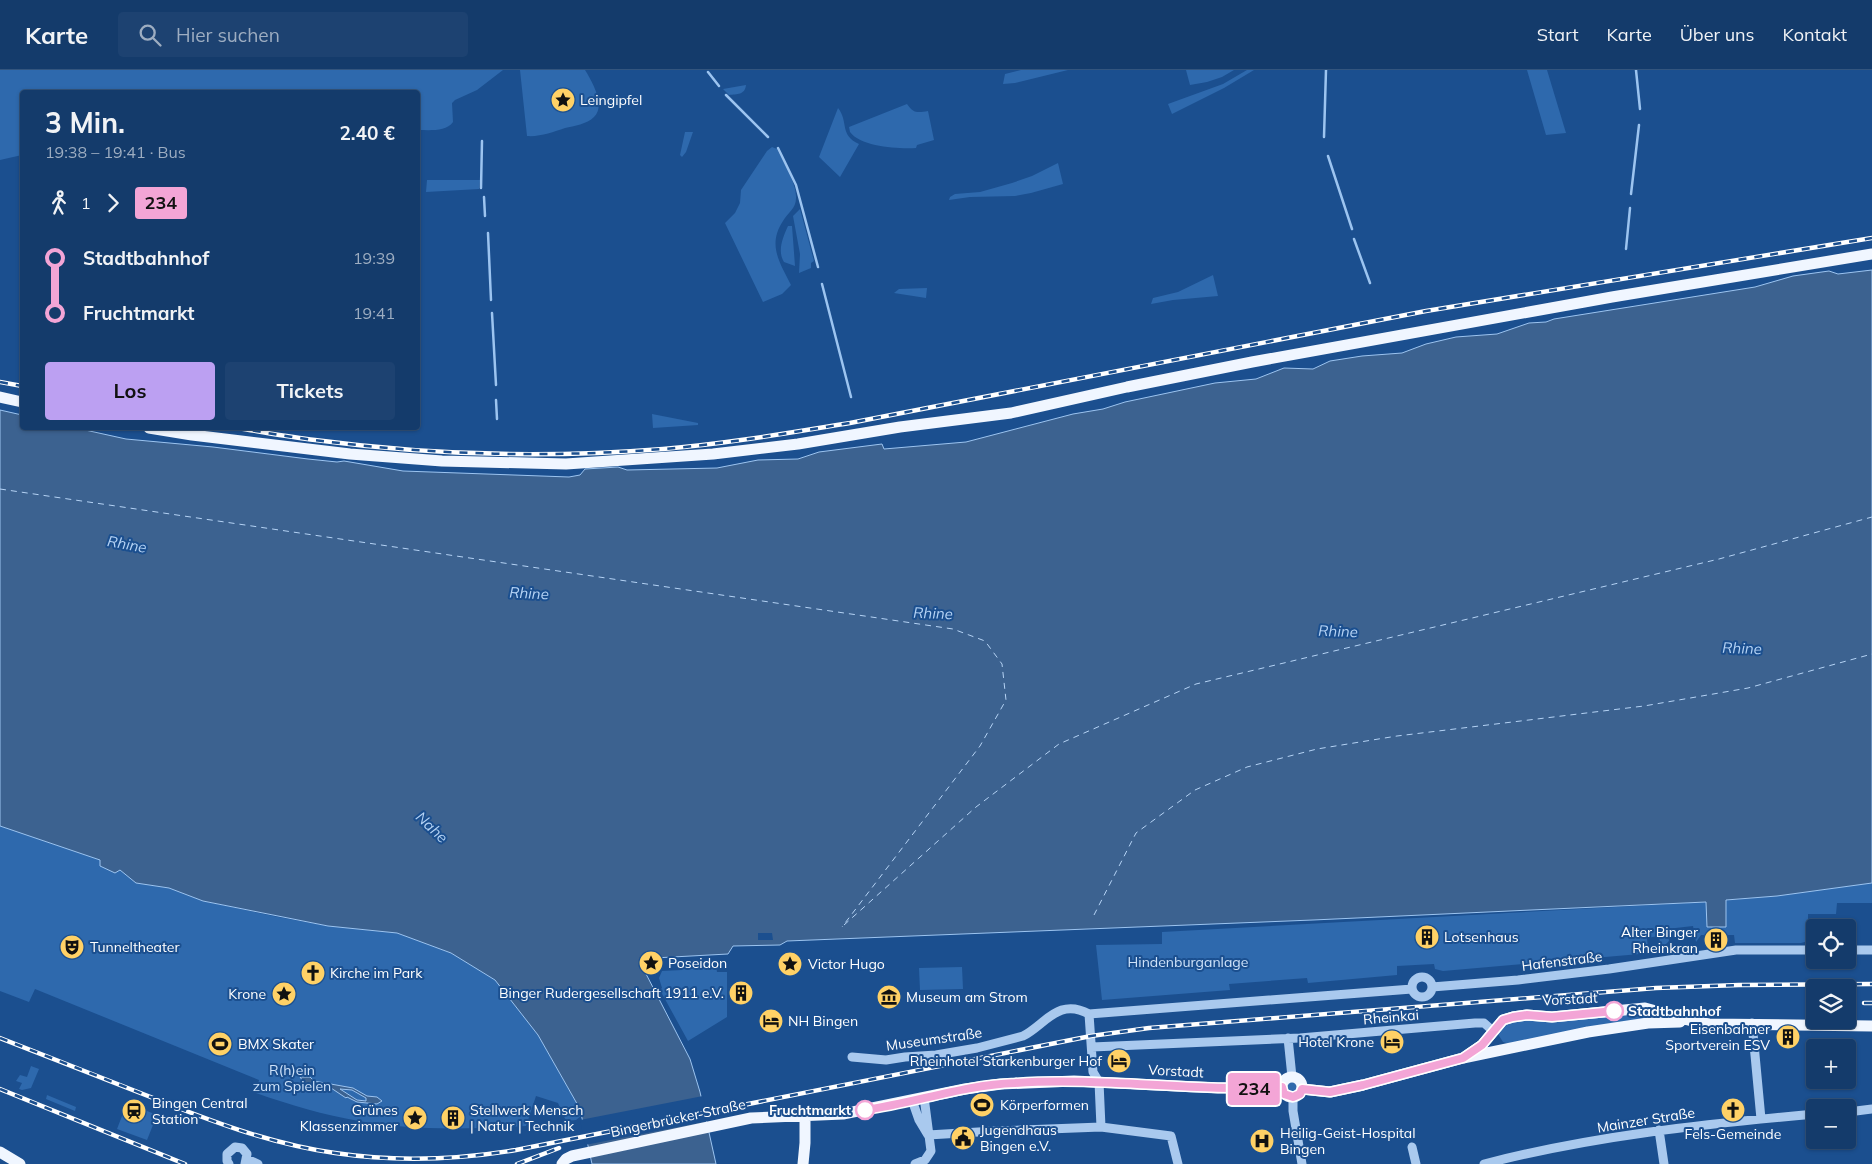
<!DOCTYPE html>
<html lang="de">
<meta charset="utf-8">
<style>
:root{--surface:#143b6b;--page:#1d4271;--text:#f1f3f6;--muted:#9dadc1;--line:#33557e;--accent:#bca0f2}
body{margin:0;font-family:Mulish,sans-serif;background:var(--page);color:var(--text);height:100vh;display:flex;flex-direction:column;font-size:19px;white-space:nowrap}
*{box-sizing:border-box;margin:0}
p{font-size:16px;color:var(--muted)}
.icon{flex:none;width:28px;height:28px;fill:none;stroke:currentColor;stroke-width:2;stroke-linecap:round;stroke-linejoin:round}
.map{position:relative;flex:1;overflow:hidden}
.sheet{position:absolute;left:20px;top:20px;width:400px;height:340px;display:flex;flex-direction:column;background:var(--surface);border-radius:5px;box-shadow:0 1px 4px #0004,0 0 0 1px var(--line)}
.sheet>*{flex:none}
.badge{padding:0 10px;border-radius:4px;font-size:18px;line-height:32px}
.tools{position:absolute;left:1806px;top:849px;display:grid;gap:10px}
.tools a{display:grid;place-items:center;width:50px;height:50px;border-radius:5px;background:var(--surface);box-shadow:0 1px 4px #0004,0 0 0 1px var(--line);font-size:25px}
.map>.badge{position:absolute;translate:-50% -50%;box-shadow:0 0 0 2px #fff}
.legs{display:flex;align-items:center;gap:8px;height:55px;padding:0 25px;font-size:16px}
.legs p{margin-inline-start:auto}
.summary{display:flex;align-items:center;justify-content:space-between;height:85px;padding:0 25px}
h1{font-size:28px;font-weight:700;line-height:38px}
.cta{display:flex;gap:10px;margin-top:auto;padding:10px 25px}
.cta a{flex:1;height:58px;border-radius:5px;background:var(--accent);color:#111;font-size:20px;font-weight:700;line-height:58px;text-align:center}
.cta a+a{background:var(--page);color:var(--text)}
ul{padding:0 25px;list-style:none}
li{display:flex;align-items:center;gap:18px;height:55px;font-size:19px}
li i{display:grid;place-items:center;width:8px;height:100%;margin:0 6px;background:currentColor}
li i::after{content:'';width:12px;height:12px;margin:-6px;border:4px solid;border-radius:50%;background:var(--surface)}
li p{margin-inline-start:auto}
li:first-child i{background:linear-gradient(#0000 50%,currentColor 0)}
li:last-child i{background:linear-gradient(currentColor 50%,#0000 0)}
header{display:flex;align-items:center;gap:30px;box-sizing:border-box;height:70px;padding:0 25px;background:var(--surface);border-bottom:1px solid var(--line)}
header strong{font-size:24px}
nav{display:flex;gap:28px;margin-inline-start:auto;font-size:18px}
.search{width:350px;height:45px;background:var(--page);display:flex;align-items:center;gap:12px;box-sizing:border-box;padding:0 18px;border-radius:5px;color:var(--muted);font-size:19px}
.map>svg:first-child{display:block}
.green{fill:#2e69ad}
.water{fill:#3c6290;stroke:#9cc4f0;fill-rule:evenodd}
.pier{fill:#1b4f8f}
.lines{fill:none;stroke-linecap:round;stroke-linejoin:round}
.stream{stroke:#9cc4f0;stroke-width:2.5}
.ferry{stroke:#b5d3f5;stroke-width:1;stroke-dasharray:6 5;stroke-linecap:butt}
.minor{stroke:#a9c9ee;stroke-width:9}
.major{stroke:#f0f6ff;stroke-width:11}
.rail-casing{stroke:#fff;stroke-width:4.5}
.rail{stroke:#1b4f8f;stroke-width:2.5;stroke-dasharray:8;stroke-linecap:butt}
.line-1-casing{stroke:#fff;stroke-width:11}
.line-1{stroke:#f3a5d6;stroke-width:8}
.stop-1-dot{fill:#fff;stroke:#f3a5d6;stroke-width:2.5}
.labels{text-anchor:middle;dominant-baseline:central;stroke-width:4;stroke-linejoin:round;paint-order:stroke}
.poi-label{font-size:14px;fill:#fff;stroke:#1b4f8f;text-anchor:start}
.street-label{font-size:14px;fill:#fff;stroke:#1b4f8f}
.park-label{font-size:14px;fill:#cfe3fa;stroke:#1b4f8f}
.stop-label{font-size:14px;font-weight:bold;fill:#fff;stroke:#1b4f8f;text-anchor:start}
.water-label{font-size:15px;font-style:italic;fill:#b5d3f5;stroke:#1b4f8f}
</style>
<header>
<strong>Karte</strong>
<div class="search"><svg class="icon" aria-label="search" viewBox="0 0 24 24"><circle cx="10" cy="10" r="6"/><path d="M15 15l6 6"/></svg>Hier suchen</div>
<nav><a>Start</a><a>Karte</a><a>Über uns</a><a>Kontakt</a></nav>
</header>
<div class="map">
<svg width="1872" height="1094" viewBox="0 0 1872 1094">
<rect width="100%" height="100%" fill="#1b4f8f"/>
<path class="green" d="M0,0H503L477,20L455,30L452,33L453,52C446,62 429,60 418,60V22H22V85L0,90Z
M520,0H585C592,11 606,36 594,47C587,54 574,56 565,58C553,62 540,67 527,66Z
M1021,0H1068L1015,13L1003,14L1005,4Z
M1186,0H1234L1222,7L1207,12L1190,15Z
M1247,0H1254L1224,18L1172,44L1168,34L1223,14Z
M1527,0H1547L1566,63L1546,65Z
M746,15C745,25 737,24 729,25L723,19Z
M907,34C913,43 917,43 928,41L934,70L917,75L916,78C898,79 861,77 850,62L849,57Z
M838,38C849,52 839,65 859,74L840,107L819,87Z
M685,62H693L686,82L682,87L680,85Z
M772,77L777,79C783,92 797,114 796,128C796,139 788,142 783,151C767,175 780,193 791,215L782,224L763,232L725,153L735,143L740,133L741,120L767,81Z
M1058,93L1063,114L1031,123L1015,126L970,127L949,130L950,127L955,124L980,122L1012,113L1032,106Z
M427,110H480L479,119L426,122Z
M800,139L814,191L811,193V198L799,203L800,184L793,146Z
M788,156H792L795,196L784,192C777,181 783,167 788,156Z
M1213,205L1218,226L1173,230L1151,234L1153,228L1178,222Z
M927,218L926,228L894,223L899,219Z
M652,344L698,353V355L653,358Z
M0,756L100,790L120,799L136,813L169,818L203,831L278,847L328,856L397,863L451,883L495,910L538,965L580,1039L581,1046L576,1050L566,1051L558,1033L536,1026L526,1056C470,1059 414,1061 359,1051C324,1045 290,1035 256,1023L259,1010L35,919L29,932L0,921Z
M1872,813V833H1837L1836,844H1808V871L1801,873H1735L1734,865H1701L1696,872L1693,856L1667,859L1669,871L1661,879L1659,866L1647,868L1648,878L1640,880V884L1443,901L1435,899L1434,894L1397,896V905L1308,913L1307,908L1229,914L1230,920L1102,930L1096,875L1162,874V862L1707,832L1777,826Z
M682,895H716L717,902H727V947L688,971L660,920L662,918L659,908L662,901L682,900Z
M962,897L963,919L920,920L919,898Z
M1646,943L1647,949L1510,974L1503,972L1498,964L1509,950Z
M31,996L39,999L31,1018L22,1020L19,1019L22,1013L16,1011L20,1005L27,1007Z
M1287.5 1017a5.5 5.5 0 1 1 11 0a5.5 5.5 0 1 1-11 0Z
M47,1025L76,1037L75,1041L46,1029Z
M127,1033L157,1045L147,1070L117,1059Z"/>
<path class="water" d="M1872,200V813L1777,826L1726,830V857H1707L1706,832L1313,850L787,871L780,875L733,876L728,884L654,888L645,892L644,900L690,989L700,1022L716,1094H592L580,1039L538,965L495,910L451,883L397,863L328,856L203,831L169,818L136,813L120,800L115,803L100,796V790L0,756V340L22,345V358H76L126,369L213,377L308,389L337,392L344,391L403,401L569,407L580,405L585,399L618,397L627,400L717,398L758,390L798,389L819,382L882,374L884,379L966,372L1073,344L1103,339L1125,332L1215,313L1256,309L1284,298L1313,299L1330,291L1362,286L1402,283L1426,274L1456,267L1497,264L1529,253L1546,252L1554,249L1755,217L1793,206L1829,201L1838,204Z
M300,1007H310L314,1011L353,1018L367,1026L377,1027L382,1031L377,1034L357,1032L347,1027L346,1028L331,1018L317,1013L308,1018ZM340,1019L352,1020L366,1028V1031L357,1030Z"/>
<path class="pier" d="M758,863H772L773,870H758Z
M703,1026L709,1051L585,1075L580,1050Z"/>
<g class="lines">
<path class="stream" d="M1636,0L1640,39
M708,2L719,16
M726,25L768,67
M1324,67L1326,0
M778,78L796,115L818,197
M1328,86L1352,159
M481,118L482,71
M1631,124L1639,55
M484,127L485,146
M488,163L491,230
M1354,169L1370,213
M1626,179L1630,138
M822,214L851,327
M492,243L496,315
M496,330L497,349"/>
<path class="ferry" d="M0,419L953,559L985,571L1002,594L1006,630L980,676L842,857
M1094,845L1136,763L1195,720L1247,697L1317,679L1397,666L1644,636L1748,618L1872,584
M844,855L976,737L1059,674L1196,614L1719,489L1872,447"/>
<path class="minor" d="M1848,880H1872
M1412 917a10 10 0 1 1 20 0a10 10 0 1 1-20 0Z
M1432,917L1518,910L1609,899L1736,880H1815
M1089,944L1412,919
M1089,944L1093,1002L1099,1012L1101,1057
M1752,953L1761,1049
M1288,968L1292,1007
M1092,977L1300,968L1475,953H1484L1493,961
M852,987L886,990L905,987L936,985L977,978L1023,966C1045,955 1058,927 1089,944
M1293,1027V1041L1302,1094
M912,1030L919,1050L928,1065
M1848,1042L1872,1039
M1659,1060L1664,1094
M928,1065L995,1061L1101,1057L1171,1066L1178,1094
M1412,1077L1416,1094
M247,1089L258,1094
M229,1094L227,1091V1084L235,1077L242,1078L247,1084L245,1094
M915,1094L925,1090L931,1081L924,1027
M1484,1094C1592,1066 1704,1054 1815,1044"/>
<path class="major" d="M0,327L22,332
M149,358L192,365L350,384L442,391L566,394L713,384L798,374L900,357L1011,343L1127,317L1252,292L1612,227L1872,184
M1463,988L1482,975L1503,950L1513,947L1527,945L1552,947L1645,938L1692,951L1709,954L1872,956
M1282 1017a10 10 0 1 1 20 0a10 10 0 1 1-20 0Z
M1302,1019L1330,1022L1363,1015L1463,988L1588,962L1648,953L1680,952
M0,1082L20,1094
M562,1094L566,1089L572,1086L751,1048L843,1044L965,1019L1001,1014L1074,1011L1218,1018L1282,1017
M803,1094L805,1073V1046"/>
<defs>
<path id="rail" d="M0,312L22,316
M237,358C263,362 289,367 315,370C428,385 549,388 663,379C725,374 788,363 850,353L1426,241L1872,168
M1864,933H1872
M0,968C49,987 98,1006 148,1026C208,1050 270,1074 335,1083C396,1092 455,1090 516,1080L1091,966L1149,958L1656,918L1739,915L1872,914
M0,1019L185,1094
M517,1094L559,1078"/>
</defs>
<use href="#rail" class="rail-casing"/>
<use href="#rail" class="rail"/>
</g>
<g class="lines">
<defs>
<path id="line-1" d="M865,1040C915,1033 963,1015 1015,1013C1104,1007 1193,1022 1282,1017L1284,1024L1293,1027L1300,1024L1302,1019L1330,1022L1363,1015L1463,988L1482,975L1503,950L1513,947L1527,945L1552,947L1614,941"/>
</defs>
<use href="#line-1" class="line-1-casing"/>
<use href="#line-1" class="line-1"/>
</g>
<defs>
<symbol id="sight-disc" viewBox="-11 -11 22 22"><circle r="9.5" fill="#ffd166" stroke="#1b4f8f"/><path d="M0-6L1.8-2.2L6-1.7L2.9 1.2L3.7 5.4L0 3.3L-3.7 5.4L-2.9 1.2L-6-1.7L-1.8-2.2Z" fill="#111"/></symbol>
<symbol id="building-disc" viewBox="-11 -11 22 22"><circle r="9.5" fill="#ffd166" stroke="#1b4f8f"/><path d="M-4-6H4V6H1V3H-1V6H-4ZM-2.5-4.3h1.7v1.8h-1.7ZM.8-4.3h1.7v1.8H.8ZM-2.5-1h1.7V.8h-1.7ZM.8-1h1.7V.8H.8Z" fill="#111"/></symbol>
<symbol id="theatre-disc" viewBox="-11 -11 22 22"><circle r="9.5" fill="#ffd166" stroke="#1b4f8f"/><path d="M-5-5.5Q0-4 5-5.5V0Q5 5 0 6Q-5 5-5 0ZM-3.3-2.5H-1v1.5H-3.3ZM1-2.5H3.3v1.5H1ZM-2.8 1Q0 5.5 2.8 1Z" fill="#111"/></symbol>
<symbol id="church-disc" viewBox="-11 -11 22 22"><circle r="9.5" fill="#ffd166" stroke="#1b4f8f"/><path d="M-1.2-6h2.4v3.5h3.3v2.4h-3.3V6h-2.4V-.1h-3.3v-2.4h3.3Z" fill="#111"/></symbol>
<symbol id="museum-disc" viewBox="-11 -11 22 22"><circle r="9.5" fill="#ffd166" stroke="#1b4f8f"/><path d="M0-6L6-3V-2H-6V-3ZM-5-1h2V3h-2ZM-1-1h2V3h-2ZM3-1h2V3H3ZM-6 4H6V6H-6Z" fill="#111"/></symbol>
<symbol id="hotel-disc" viewBox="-11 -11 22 22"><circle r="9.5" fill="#ffd166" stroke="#1b4f8f"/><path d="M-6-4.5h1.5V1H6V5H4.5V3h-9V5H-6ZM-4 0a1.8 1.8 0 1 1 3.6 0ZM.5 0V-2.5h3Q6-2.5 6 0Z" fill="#111"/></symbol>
<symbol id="stadium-disc" viewBox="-11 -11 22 22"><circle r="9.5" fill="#ffd166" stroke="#1b4f8f"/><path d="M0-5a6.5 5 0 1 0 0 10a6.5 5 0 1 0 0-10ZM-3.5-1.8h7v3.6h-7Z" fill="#111"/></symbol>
<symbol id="station-disc" viewBox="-11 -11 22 22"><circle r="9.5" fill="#ffd166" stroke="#1b4f8f"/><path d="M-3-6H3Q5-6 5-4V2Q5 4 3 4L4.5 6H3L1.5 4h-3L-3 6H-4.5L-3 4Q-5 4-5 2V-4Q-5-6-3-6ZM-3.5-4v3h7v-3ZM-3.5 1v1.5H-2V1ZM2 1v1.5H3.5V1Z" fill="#111"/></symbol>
<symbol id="civic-disc" viewBox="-11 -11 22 22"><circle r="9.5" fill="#ffd166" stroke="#1b4f8f"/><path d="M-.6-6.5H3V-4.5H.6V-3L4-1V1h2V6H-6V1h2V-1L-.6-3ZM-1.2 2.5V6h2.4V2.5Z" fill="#111"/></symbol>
<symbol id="hospital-disc" viewBox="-11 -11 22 22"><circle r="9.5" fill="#ffd166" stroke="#1b4f8f"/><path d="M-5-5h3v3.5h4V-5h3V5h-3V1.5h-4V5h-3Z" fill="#111"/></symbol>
</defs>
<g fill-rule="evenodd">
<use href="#sight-disc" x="549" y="16" width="28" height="28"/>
<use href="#building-disc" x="1413" y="853" width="28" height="28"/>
<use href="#building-disc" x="1702" y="856" width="28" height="28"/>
<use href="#theatre-disc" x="58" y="863" width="28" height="28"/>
<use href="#sight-disc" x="637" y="879" width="28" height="28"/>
<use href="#sight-disc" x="776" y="880" width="28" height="28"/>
<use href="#church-disc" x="299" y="889" width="28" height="28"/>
<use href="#building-disc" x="727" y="909" width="28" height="28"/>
<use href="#sight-disc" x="270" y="910" width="28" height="28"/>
<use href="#museum-disc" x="875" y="913" width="28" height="28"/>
<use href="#hotel-disc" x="757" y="937" width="28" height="28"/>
<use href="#building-disc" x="1774" y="953" width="28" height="28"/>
<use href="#hotel-disc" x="1378" y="958" width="28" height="28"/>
<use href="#stadium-disc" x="206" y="960" width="28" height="28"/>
<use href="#hotel-disc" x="1105" y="977" width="28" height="28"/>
<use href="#stadium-disc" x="968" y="1021" width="28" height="28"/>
<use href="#church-disc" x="1719" y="1026" width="28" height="28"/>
<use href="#station-disc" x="120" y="1027" width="28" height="28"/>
<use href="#sight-disc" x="401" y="1034" width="28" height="28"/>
<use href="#building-disc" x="439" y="1034" width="28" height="28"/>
<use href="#civic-disc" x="949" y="1054" width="28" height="28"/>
<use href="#hospital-disc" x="1248" y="1057" width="28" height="28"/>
</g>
<g class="stop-1-dot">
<circle cx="1614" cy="941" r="9"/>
<circle cx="865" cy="1040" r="9"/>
</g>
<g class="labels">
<g class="poi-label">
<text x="580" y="30">Leingipfel</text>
<text x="1698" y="862" text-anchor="end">Alter Binger<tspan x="1698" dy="16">Rheinkran</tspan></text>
<text x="1444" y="867">Lotsenhaus</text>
<text x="90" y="877">Tunneltheater</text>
<text x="668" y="893">Poseidon</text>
<text x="808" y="894">Victor Hugo</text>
<text x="330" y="903">Kirche im Park</text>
<text x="724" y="923" text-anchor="end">Binger Rudergesellschaft 1911 e.V.</text>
<text x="266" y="924" text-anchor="end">Krone</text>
<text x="906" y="927">Museum am Strom</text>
<text x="788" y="951">NH Bingen</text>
<text x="1770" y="959" text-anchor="end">Eisenbahner<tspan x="1770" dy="16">Sportverein ESV</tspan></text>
<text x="1374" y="972" text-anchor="end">Hotel Krone</text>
<text x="238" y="974">BMX Skater</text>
<text x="1102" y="991" text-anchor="end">Rheinhotel Starkenburger Hof</text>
<text x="152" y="1033">Bingen Central<tspan x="152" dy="16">Station</tspan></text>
<text x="1000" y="1035">Körperformen</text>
<text x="398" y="1040" text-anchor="end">Grünes<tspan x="398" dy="16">Klassenzimmer</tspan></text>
<text x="470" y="1040">Stellwerk Mensch<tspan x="470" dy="16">| Natur | Technik</tspan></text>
<text x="980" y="1060">Jugendhaus<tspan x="980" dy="16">Bingen e.V.</tspan></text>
<text x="1280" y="1063">Heilig-Geist-Hospital<tspan x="1280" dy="16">Bingen</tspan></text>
<text x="1733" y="1064" text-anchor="middle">Fels-Gemeinde</text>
</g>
<g class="street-label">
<text transform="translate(1562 891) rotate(-7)">Hafenstraße</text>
<text transform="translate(1570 929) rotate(-3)">Vorstadt</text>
<text transform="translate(1391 947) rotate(-5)">Rheinkai</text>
<text transform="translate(934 969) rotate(-8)">Museumstraße</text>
<text transform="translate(1176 1001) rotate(3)">Vorstadt</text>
<text transform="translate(678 1048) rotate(-12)">Bingerbrücker Straße</text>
<text transform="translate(1646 1050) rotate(-9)">Mainzer Straße</text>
</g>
<g class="park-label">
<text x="1188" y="892">Hindenburganlage</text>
<text x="292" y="1000">R(h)ein<tspan x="292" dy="16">zum Spielen</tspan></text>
</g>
<g class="stop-label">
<text x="1628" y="941">Stadtbahnhof</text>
<text x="851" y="1040" text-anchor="end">Fruchtmarkt</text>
</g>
<g class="water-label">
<text transform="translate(127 474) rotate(10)">Rhine</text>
<text transform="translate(529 523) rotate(3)">Rhine</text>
<text transform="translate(933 543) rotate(2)">Rhine</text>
<text transform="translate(1338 561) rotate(2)">Rhine</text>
<text transform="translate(1742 578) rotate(2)">Rhine</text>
<text transform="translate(432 757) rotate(43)">Nahe</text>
</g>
</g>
</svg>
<div class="tools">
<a><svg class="icon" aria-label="locate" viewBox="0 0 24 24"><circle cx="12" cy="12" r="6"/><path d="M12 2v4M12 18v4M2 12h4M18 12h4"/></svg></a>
<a><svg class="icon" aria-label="layers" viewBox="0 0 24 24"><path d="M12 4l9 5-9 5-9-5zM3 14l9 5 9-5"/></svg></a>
<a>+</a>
<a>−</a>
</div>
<b class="badge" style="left:1254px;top:1019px;background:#f3a5d6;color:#111">234</b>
<section class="sheet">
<div class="summary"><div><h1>3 Min.</h1><p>19:38 – 19:41 · Bus</p></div><b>2.40 €</b></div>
<div class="legs"><svg class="icon" aria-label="walk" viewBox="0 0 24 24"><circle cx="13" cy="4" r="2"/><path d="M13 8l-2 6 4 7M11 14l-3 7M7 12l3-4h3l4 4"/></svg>1<svg class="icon" aria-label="forward" viewBox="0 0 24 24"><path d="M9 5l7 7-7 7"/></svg><b class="badge" style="background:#f3a5d6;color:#111">234</b></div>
<ul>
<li><i style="color:#f3a5d6"></i><b>Stadtbahnhof</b><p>19:39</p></li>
<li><i style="color:#f3a5d6"></i><b>Fruchtmarkt</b><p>19:41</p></li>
</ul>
<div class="cta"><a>Los</a><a>Tickets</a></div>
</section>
</div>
